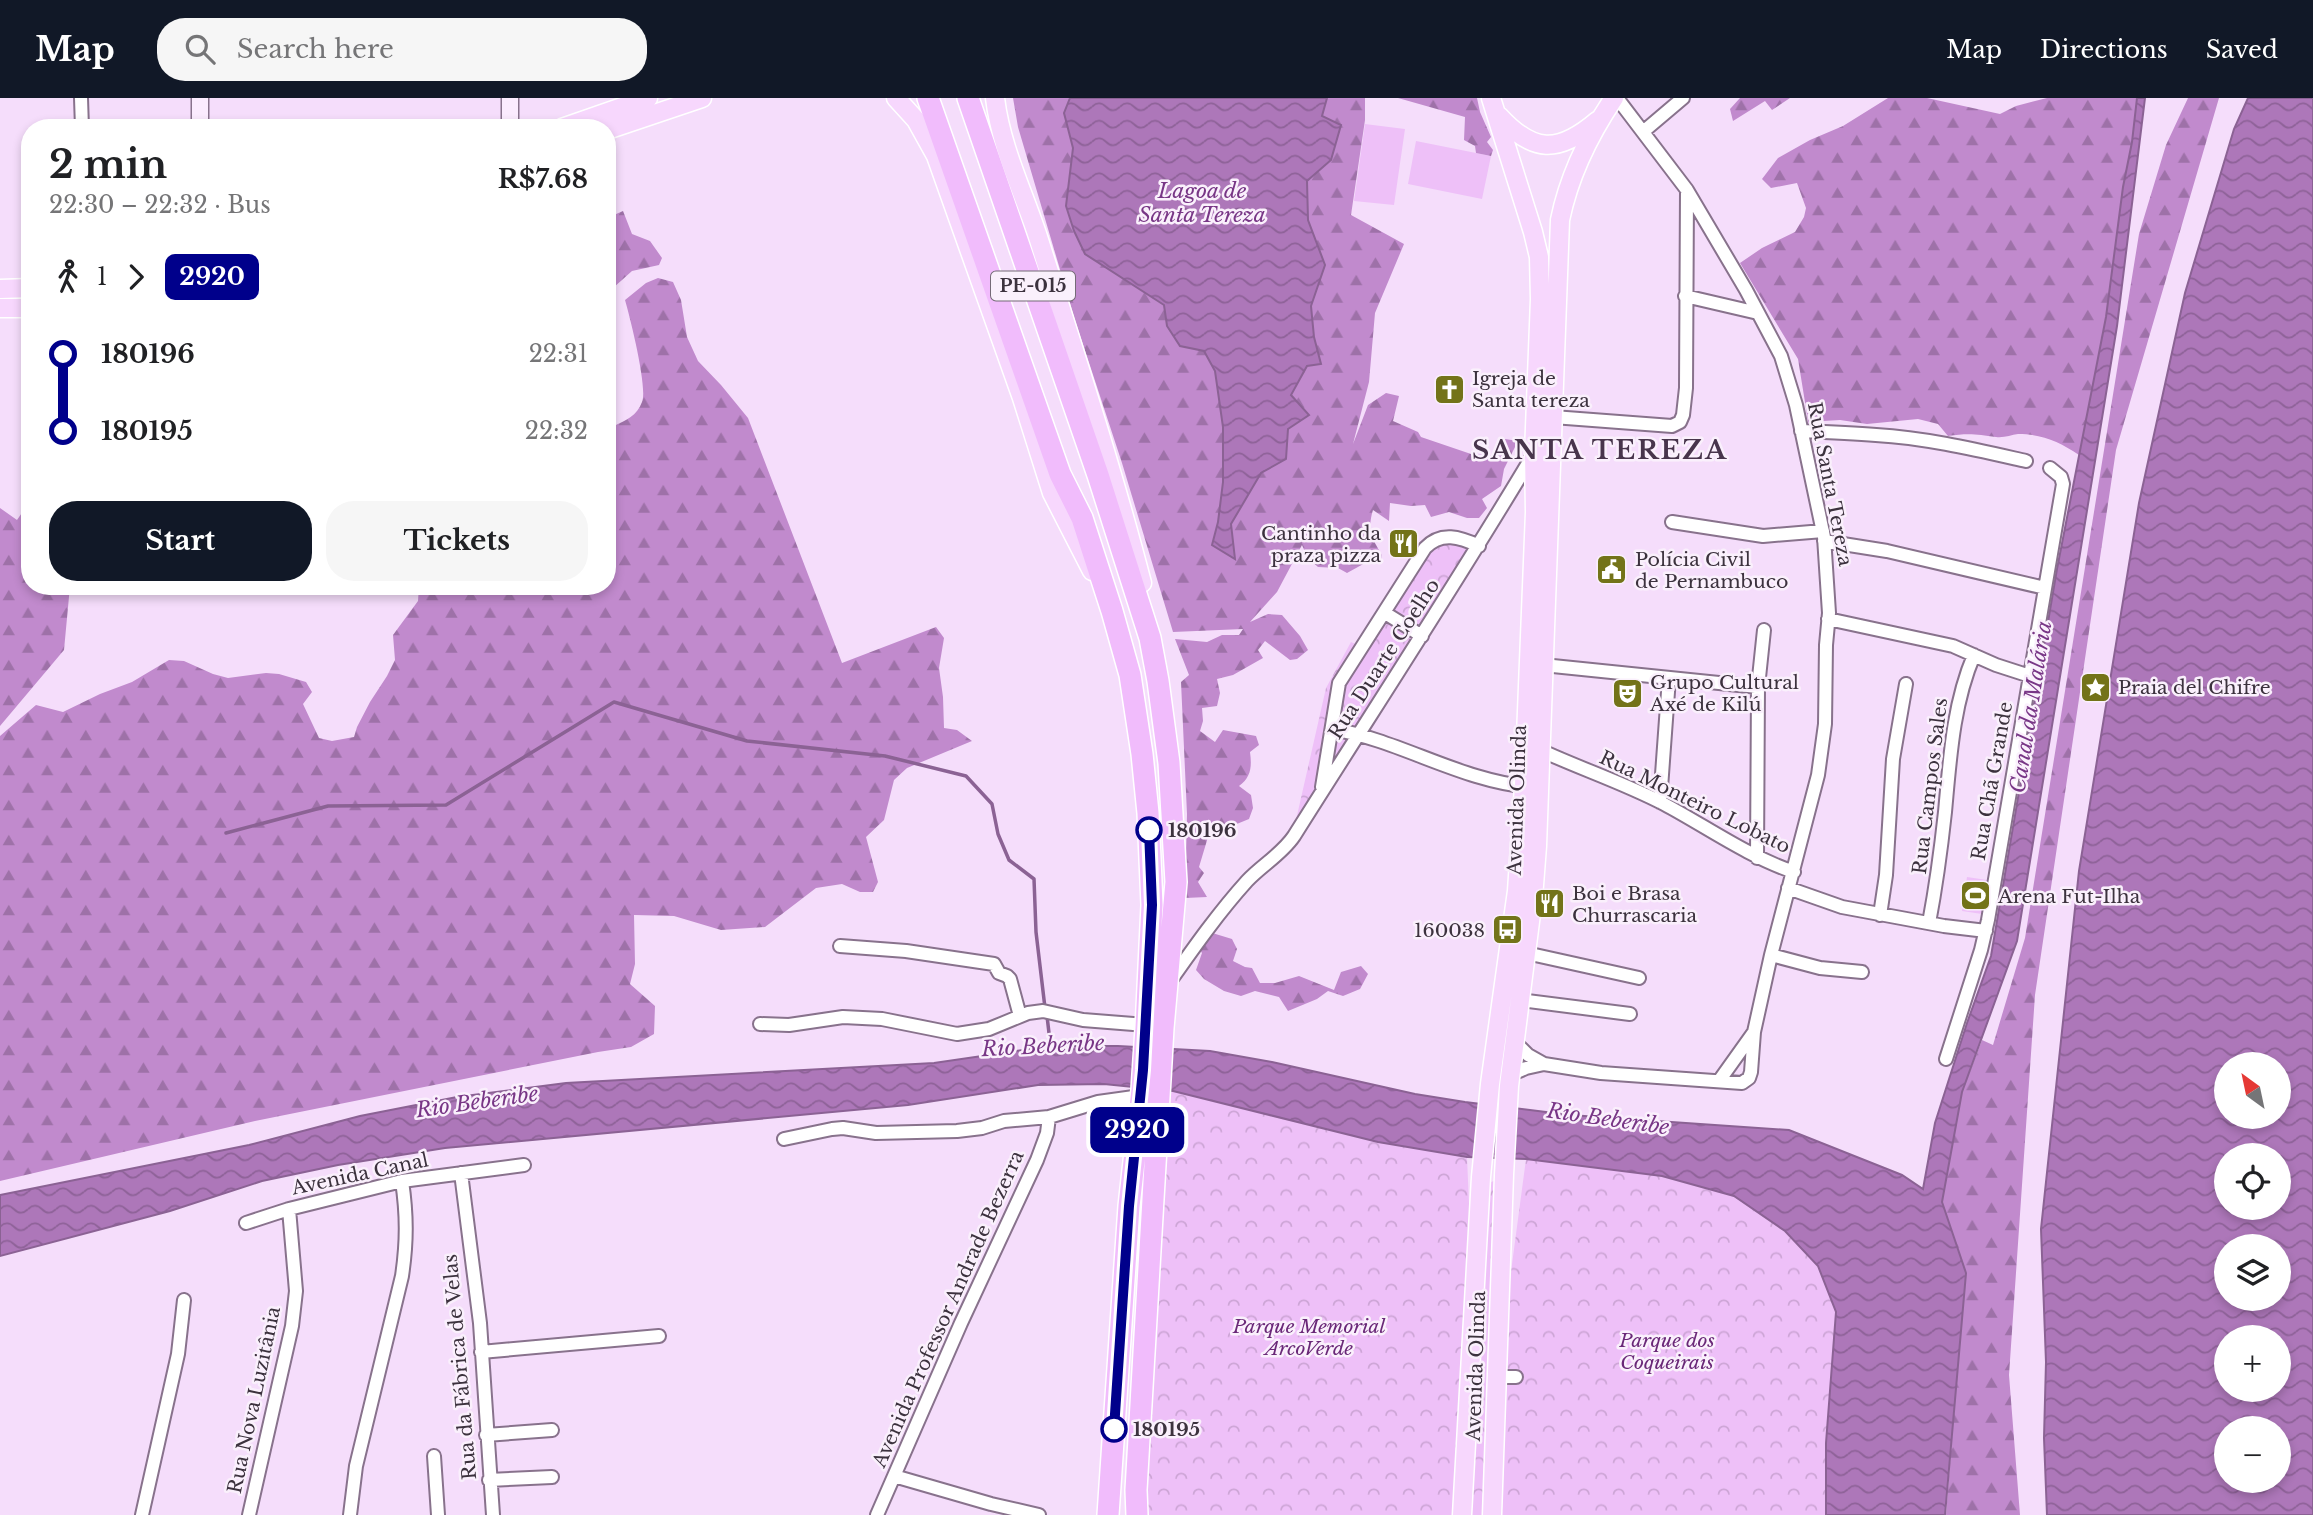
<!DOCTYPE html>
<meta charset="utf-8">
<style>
:root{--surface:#fff;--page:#f6f6f6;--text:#202124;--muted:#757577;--accent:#111827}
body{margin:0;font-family:"Libre Baskerville",serif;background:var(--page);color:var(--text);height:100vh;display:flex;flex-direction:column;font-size:26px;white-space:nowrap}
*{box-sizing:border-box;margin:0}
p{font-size:23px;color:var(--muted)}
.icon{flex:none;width:38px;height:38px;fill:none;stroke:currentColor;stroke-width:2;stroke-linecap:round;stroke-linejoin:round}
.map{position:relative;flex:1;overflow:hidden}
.sheet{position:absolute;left:21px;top:21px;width:595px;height:476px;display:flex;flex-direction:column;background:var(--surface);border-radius:28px;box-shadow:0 4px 10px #0003}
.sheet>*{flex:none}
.badge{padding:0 14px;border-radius:10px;font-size:24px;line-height:46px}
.needle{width:46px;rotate:327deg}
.tools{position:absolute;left:2214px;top:954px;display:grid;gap:14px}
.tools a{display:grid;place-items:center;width:77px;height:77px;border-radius:50%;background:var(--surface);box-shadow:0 4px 10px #0003;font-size:35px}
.map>.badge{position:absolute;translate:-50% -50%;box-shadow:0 0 0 4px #fff}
.legs{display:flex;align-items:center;gap:10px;height:77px;padding:0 28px;font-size:23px}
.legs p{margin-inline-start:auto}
.overview{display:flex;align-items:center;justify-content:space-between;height:119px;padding:0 28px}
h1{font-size:38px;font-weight:700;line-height:52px}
.action{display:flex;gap:14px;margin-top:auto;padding:14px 28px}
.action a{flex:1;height:80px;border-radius:28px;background:var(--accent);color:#fff;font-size:28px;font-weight:700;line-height:80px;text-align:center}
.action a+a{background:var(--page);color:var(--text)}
ul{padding:0 28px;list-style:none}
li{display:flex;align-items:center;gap:24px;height:77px;font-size:26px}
li i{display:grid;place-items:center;width:10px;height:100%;margin:0 9px;background:currentColor}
li i::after{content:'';width:18px;height:18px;margin:-9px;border:5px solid;border-radius:50%;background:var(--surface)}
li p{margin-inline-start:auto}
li:first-child i{background:linear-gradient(#0000 50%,currentColor 0)}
li:last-child i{background:linear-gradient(currentColor 50%,#0000 0)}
header{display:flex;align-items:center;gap:42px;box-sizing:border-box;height:98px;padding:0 35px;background:var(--accent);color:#fff}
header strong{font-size:33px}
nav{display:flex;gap:38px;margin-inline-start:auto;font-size:24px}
.search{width:490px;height:63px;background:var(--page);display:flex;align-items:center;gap:18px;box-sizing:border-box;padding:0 24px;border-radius:28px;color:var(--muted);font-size:26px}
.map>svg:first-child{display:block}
.green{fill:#eec0f8}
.forest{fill:url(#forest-firs)}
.park{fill:url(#park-crowns)}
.water{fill:url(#water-waves);stroke:#8b6294;stroke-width:2;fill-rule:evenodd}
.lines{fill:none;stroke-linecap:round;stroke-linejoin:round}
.stream{stroke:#8b6294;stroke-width:3.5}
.street-casing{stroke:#88728c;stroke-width:16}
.secondary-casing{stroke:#88728c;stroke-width:19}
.primary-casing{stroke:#fff;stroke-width:21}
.highway-casing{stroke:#fff;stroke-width:24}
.street{stroke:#fff;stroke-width:12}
.secondary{stroke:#fbebfe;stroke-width:16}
.primary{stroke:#f7d7fd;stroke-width:18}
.highway{stroke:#f1bcfc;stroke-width:21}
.line-1-casing{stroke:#fff;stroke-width:16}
.line-1{stroke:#00008b;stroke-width:10}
.stop-1-dot{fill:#fff;stroke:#00008b;stroke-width:3.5}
.labels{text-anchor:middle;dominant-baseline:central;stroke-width:5;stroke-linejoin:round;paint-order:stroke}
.shield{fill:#faf0fc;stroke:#756b77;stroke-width:2}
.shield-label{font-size:18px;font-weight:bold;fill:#3c323e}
.poi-label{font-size:19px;fill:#3c323e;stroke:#faf0fc;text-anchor:start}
.street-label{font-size:19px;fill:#3c323e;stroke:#faf0fc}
.stop-label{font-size:19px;font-weight:bold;fill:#3c323e;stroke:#faf0fc;text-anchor:start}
.park-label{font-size:19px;font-style:italic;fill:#6a2878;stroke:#faf0fc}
.water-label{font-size:21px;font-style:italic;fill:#783686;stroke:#faf0fc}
.district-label{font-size:26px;font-weight:bold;letter-spacing:2px;fill:#48354c;stroke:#faf0fc}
</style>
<header>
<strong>Map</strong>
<div class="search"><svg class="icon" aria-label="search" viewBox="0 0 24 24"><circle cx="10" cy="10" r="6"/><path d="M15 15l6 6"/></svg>Search here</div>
<nav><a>Map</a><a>Directions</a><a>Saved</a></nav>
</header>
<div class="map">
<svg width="2313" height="1417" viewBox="0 0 2313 1417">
<defs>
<pattern id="forest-firs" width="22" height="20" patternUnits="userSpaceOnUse" patternTransform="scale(1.75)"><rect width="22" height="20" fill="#c18acd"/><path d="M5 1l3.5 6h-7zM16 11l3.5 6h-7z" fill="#9e71a8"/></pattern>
<pattern id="park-crowns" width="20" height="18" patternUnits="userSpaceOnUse" patternTransform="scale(1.75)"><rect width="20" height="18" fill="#eec0f8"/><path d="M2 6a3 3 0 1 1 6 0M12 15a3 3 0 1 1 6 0" fill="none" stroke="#cda5d6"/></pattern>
<pattern id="water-waves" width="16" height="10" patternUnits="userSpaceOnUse" patternTransform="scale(1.75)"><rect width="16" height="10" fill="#ad77b9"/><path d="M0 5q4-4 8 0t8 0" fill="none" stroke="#8e6298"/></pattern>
</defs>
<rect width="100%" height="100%" fill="#f5ddfb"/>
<path class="green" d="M1365,26L1405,31L1394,107L1354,103Z
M1416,43L1491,58L1482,101L1408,86Z
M1967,779L1987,782L1982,816L1962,813Z"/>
<path class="forest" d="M1013,0H1365V22L1351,117L1404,146L1375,215L1369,284L1353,346L1368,307L1386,295L1399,298L1393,323L1418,334L1421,339L1471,356L1497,358L1505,341L1518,343L1504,371L1501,388L1482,401L1487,410L1479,420H1467L1449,414L1431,419L1425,407L1411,408L1390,405L1389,423L1373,412C1367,431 1372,441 1382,457L1381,463L1367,464L1347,475L1338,470L1318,469L1307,459L1302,447L1277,494L1250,524L1268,516L1282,517L1300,538L1308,552L1297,561L1290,562L1265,543L1258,552L1263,560L1233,577L1217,581L1220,595L1217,608L1202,610L1203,623L1200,633L1215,644L1223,632L1256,638L1259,647L1250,654C1252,669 1251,679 1239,688L1251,697L1253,710L1249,721L1222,732L1221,738L1208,739L1199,769L1204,775L1198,784L1207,799L1185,800L1187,716L1181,584L1189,577L1175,541L1207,544L1222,537H1239L1243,531L1173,534L1122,365L1074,219L1018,29Z
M1398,0H1477L1480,14L1491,39L1487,44L1493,52L1491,58L1476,55L1475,48L1464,42L1465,19Z
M1740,0H1790L1772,12L1765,3L1733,23L1730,11Z
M1888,0H1927L2000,16L2016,8L2047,0H2137L2132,44L2123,89L2106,219L2079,357C2060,344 2042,336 2018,336C2011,337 2004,340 1996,339C1977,336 1967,335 1948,338L1938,326L1918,321L1867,326L1840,322L1823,323L1817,330L1809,329L1798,261L1740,165L1762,150L1795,134L1804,119L1806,110L1797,85L1771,90L1762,81L1778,60L1810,42L1843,28Z
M2188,0H2219L2116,352L2035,897L2009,1277L2020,1417H1946L1965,1172L1942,1104L1962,994L1982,942L1993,947L2025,840L2139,136L2166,47Z
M623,113L632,136L650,143L662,160L659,167L632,173L613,190L607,167V120Z
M658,180L673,184L681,202L687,239L698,263L721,287L748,320L842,565L936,529L944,540L939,570L943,599L944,630L957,632L972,643L907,670L894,682L884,722L866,739L878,784L873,794H860L842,786L816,790L765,829L721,832L674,818L634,817L635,866L630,886L655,908L654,936L631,949L598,954L255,1023L0,1083V638L36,607L63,614L100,596L132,584L169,562L184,563L213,576L228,580L266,575L279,576L306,584L312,594L303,606L319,640L332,643L354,639L357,629L370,604L387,578L395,562L393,537L418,503L419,488H457L463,496L470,492L471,488H607V327L614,328C626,322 637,318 642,304C648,291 630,219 625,202L646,185Z
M30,403V488H70L64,552L0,628V410L17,422Z
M1209,834L1232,841L1237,851L1233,863L1245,869L1252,870L1260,885H1275L1299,878L1334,892L1341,874L1361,868L1368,876L1360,891L1343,898L1328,893L1317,901L1288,913L1279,899L1255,893L1241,898L1224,893L1204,881L1196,872L1202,855L1198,849Z"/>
<path class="park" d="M1439,432L1472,450L1296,722L1326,590L1351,544L1362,549L1400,500Z
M1163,991L1191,996L1378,1044L1467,1059L1472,1176L1459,1417H1140Z
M1526,1061L1662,1078L1734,1098L1785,1133L1818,1168L1836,1214L1826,1345V1417H1492L1497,1279Z
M1497,1082L1482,1417H1469L1491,1084Z"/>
<path class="water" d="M1070,0H1327L1322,18L1341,27L1331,62L1307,83L1308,122L1325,167L1311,208L1314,239L1321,266L1307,268L1291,297L1309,317L1288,331L1286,361L1261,375L1231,426L1235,461L1212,447L1218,424L1223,384V329L1215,273L1204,253L1180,248L1167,228L1164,207L1085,156L1074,133L1066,108L1073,50L1064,15Z
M2137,0H2145L2117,228L2017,843L1962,994L1942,1104L1966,1175L1945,1417H1826V1345L1836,1214L1818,1168L1785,1133L1734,1098L1662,1078L1526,1061L1467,1059L1378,1044L1173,993L1104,986L1038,987L908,1007L445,1050L338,1067L262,1083L170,1113L0,1158V1097L249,1047L360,1018L457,999L566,985L934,965L1051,948H1118L1210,953L1272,964L1415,996L1465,1004L1570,1017L1789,1032L1902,1077L1923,1091L1935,1025L1967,925L1991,858L2057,471L2106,219L2123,89L2132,44Z
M2248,0H2313V1417H2047L2044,1340L2046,1264L2041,1131L2079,773L2139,405L2185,195L2234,31ZM2226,966H2278V1018H2226ZM2226,1057H2278V1110H2226ZM2226,1148H2278V1200H2226ZM2226,1239H2278V1292H2226ZM2226,1330H2278V1382H2226Z"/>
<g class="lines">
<path class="stream" d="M226,735L328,708L446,707L614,604L747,643L885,658L966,678L992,706L998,736L1009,762L1034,781L1036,834L1045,910
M1047,918L1051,952"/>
<defs>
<path id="street" d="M81,0L82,30
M1644,33L1683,0
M1685,198L1758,215
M1553,319L1672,328L1680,324L1683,317L1686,290L1687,93
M1801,333C1826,334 1851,335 1876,337C1927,340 1977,352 2026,363
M1672,424L1763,438L1823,433
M1824,443L1887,453L2045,490
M1385,515L1422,538
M1828,521L1953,548L1996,567L2030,578
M1543,567L1758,589
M1332,631C1400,642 1462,684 1532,689
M1540,652C1581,671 1624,685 1664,706C1707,729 1747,758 1794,774
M1322,689L1339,585L1425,450C1441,433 1460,439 1479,448
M1660,704L1669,580
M1757,760L1758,589L1764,532
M1788,790L1842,809L1944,828L1986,833
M1880,817L1886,777L1893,661L1906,586
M1929,825C1936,788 1941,751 1945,714C1950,660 1953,606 1974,557
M840,848L906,853L994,866L999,875L1007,878L1010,881L1020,918
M1526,855L1639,880
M1771,857L1820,870L1862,874
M1171,882C1195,848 1219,814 1247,783C1262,767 1282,756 1294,738C1374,611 1456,486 1533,357
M1520,902L1630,916
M760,926L789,927L843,919L882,921L957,936L989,931L1028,915L1043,913L1083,922L1146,927
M1514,943L1528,957L1544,966L1601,975L1742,985L1749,980L1751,974L1754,934L1771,857L1818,677L1825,626L1826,547L1829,515L1824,439L1796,307L1781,258L1746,192L1687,92L1617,0
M1946,961L1981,852L1988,822L2063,386L2061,379L2050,370
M1510,977L1526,970L1544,966
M1719,983L1754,934
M784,1041L832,1031L843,1030L876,1035L957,1033L982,1030L1004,1023L1049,1019L1098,1004L1141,998
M461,1075L480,1225L493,1417
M246,1125L289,1111L402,1083L524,1067
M481,1254L659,1238
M1497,1279H1516
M486,1337L552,1332
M434,1358L438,1417
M894,1378L991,1406L1039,1417
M489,1382L552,1379
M142,1417L178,1256L184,1202
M249,1417L292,1228L296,1193L289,1111
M350,1417L356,1368L402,1178C407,1144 407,1117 402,1083
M877,1417L961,1225L1037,1062L1047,1035L1049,1019"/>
<path id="secondary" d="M510,0V30
M200,30V0"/>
<path id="primary" d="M896,0L916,22L936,58L1022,300L1052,395L1092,473
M995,0C1001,50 1024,95 1039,142C1075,256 1112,369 1142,485
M1499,18C1533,55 1558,56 1597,23
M562,30L648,0
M607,32L702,0
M0,191L30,190
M0,210H30
M1462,1417L1481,1079L1490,986L1517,793L1524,688L1535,414L1534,355L1540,201L1539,159L1533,134L1491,0
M1492,1417L1504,1077L1509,988L1533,800L1537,748L1560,122C1569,78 1589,37 1614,0"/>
<path id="highway" d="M928,0L1060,376L1082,420L1112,513L1130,577L1142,656L1148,715L1152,807L1146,930L1142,992L1129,1108L1108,1417
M968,0L1098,377L1150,540L1158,583L1169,665L1176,784L1163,930L1136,1392L1137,1417"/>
</defs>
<use href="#street" class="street-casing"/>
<use href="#secondary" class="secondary-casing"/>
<use href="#primary" class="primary-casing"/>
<use href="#highway" class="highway-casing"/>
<use href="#street" class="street"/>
<use href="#secondary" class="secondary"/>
<use href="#primary" class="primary"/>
<use href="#highway" class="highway"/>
</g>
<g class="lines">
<defs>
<path id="line-1" d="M1114,1331L1129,1108L1143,972L1152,807L1149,732"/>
</defs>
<use href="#line-1" class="line-1-casing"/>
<use href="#line-1" class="line-1"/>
</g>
<defs>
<symbol id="church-square" viewBox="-11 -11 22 22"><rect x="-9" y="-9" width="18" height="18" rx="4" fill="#737319" stroke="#faf0fc"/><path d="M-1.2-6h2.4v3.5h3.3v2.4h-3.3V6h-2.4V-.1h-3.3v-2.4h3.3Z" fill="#fff"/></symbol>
<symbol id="restaurant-square" viewBox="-11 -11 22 22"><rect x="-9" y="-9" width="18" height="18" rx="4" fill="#737319" stroke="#faf0fc"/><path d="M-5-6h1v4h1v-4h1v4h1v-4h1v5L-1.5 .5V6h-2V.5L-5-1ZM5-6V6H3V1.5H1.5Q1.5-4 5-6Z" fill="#fff"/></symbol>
<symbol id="civic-square" viewBox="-11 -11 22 22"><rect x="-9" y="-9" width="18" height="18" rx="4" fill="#737319" stroke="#faf0fc"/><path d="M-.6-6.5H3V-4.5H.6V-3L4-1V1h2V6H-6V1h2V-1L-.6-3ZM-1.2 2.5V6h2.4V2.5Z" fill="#fff"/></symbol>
<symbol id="sight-square" viewBox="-11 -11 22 22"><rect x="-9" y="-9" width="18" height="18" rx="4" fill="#737319" stroke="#faf0fc"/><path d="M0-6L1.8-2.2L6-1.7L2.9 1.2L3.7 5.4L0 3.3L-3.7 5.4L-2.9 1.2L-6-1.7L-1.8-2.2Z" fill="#fff"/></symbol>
<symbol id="theatre-square" viewBox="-11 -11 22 22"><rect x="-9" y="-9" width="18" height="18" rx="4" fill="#737319" stroke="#faf0fc"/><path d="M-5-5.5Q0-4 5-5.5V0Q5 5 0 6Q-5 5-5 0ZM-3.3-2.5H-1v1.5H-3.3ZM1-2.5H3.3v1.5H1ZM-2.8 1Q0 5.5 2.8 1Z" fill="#fff"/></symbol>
<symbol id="stadium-square" viewBox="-11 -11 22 22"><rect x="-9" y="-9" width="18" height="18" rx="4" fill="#737319" stroke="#faf0fc"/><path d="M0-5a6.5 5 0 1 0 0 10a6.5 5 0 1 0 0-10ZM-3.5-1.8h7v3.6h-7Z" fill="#fff"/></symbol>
<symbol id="bus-square" viewBox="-11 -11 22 22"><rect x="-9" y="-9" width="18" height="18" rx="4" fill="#737319" stroke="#faf0fc"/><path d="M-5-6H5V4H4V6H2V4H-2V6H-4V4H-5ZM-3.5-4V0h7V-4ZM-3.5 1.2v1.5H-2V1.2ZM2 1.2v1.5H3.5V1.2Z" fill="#fff"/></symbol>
</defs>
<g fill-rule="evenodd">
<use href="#church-square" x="1432" y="274" width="35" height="35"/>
<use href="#restaurant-square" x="1386" y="428" width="35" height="35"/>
<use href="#civic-square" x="1594" y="454" width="35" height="35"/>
<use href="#sight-square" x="2078" y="572" width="35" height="35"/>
<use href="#theatre-square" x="1610" y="578" width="35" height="35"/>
<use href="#stadium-square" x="1958" y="780" width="35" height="35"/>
<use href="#restaurant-square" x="1532" y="788" width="35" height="35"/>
<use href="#bus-square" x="1490" y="814" width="35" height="35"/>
</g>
<g class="stop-1-dot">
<circle cx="1149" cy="732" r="12"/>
<circle cx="1114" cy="1331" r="12"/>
</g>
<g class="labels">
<rect class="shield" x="991" y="173.5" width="84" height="29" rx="5"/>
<g class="shield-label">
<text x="1033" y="188">PE-015</text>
</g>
<g class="poi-label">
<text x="1472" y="280">Igreja de<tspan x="1472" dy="22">Santa tereza</tspan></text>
<text x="1381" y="435" text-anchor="end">Cantinho da<tspan x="1381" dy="22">praza pizza</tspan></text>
<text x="1635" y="461">Polícia Civil<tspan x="1635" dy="22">de Pernambuco</tspan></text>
<text x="1650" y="584">Grupo Cultural<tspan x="1650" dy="22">Axé de Kilú</tspan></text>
<text x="2118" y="589">Praia del Chifre</text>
<text x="1572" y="795">Boi e Brasa<tspan x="1572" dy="22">Churrascaria</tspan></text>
<text x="1998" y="798">Arena Fut-Ilha</text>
<text x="1485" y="832" text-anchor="end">160038</text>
</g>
<g class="street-label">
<text transform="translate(1830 386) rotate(79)">Rua Santa Tereza</text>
<text transform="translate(1384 561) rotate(-57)">Rua Duarte Coelho</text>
<text transform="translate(1992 683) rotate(-80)">Rua Chã Grande</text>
<text transform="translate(1930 688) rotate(-83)">Rua Campos Sales</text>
<text transform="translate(1517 702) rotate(-88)">Avenida Olinda</text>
<text transform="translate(1695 704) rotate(26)">Rua Monteiro Lobato</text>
<text transform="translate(360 1076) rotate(-12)">Avenida Canal</text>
<text transform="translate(948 1211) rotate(-66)">Avenida Professor Andrade Bezerra</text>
<text transform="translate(1476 1268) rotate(-88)">Avenida Olinda</text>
<text transform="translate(460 1269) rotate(-95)">Rua da Fábrica de Velas</text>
<text transform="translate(254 1302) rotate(-78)">Rua Nova Luzitânia</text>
</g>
<g class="stop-label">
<text x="1168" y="732">180196</text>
<text x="1133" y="1331">180195</text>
</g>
<g class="park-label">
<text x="1309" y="1228">Parque Memorial<tspan x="1309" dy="22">ArcoVerde</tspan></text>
<text x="1667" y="1242">Parque dos<tspan x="1667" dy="22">Coqueirais</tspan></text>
</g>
<g class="water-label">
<text x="1202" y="93">Lagoa de<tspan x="1202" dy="24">Santa Tereza</tspan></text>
<text transform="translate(2031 609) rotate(-81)">Canal da Malária</text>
<text transform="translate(1043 948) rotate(-3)">Rio Beberibe</text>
<text transform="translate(477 1004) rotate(-8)">Rio Beberibe</text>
<text transform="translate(1608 1021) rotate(8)">Rio Beberibe</text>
</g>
<g class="district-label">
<text x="1600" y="352">SANTA TEREZA</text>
</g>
</g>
</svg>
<div class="tools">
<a><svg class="needle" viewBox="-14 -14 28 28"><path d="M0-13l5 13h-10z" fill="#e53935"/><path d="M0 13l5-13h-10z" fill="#757577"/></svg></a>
<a><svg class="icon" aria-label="locate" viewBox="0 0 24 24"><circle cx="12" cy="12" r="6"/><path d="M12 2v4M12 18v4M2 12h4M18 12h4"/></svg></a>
<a><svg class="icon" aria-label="layers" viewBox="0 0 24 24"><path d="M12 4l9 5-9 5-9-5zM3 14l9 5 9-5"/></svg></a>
<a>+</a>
<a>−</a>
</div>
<b class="badge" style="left:1137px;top:1032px;background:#00008b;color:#fff">2920</b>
<section class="sheet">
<div class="overview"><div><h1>2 min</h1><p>22:30 – 22:32 · Bus</p></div><b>R$7.68</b></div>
<div class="legs"><svg class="icon" aria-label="walk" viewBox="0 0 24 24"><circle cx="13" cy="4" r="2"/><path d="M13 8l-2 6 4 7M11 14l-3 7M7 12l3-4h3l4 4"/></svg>1<svg class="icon" aria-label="forward" viewBox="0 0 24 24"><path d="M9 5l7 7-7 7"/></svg><b class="badge" style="background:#00008b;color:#fff">2920</b></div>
<ul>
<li><i style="color:#00008b"></i><b>180196</b><p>22:31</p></li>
<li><i style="color:#00008b"></i><b>180195</b><p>22:32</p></li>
</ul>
<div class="action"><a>Start</a><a>Tickets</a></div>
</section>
</div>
